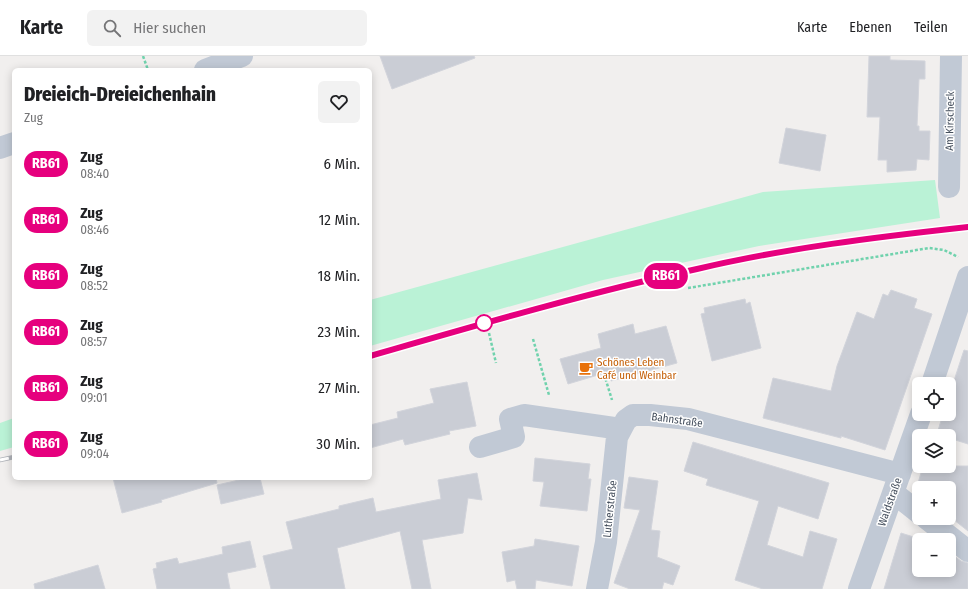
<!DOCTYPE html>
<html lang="de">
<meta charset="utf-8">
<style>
:root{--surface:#fff;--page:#f2f2f2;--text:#202124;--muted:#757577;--line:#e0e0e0}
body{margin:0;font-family:"Fira Sans Condensed",sans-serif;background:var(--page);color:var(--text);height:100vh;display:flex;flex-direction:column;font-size:15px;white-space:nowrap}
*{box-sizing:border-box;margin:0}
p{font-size:13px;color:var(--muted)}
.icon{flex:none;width:22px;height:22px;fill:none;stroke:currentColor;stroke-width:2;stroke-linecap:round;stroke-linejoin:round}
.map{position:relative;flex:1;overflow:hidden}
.drawer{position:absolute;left:12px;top:12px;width:360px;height:412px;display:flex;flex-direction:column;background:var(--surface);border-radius:6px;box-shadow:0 2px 10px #0003}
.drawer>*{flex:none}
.badge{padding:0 8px;border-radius:13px;font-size:14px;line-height:26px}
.tools{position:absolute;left:912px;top:321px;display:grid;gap:8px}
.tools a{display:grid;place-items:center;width:44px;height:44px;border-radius:6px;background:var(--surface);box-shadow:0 2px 10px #0003;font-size:20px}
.map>.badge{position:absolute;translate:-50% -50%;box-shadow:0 0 0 2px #fff}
.round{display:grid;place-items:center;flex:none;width:42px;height:42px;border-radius:6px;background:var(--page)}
.head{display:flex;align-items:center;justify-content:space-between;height:68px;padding:0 12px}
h1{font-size:19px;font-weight:800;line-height:30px}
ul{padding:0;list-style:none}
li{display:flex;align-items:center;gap:12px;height:56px;padding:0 12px}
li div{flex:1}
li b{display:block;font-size:15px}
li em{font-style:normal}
li .badge{min-width:44px;font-weight:700;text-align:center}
header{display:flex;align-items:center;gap:24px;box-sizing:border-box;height:56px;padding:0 20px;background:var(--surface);border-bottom:1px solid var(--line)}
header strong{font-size:19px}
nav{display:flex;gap:22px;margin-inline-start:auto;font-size:14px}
.search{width:280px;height:36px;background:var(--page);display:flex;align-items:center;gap:10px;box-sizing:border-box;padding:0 14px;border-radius:6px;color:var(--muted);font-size:15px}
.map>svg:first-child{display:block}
.green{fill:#baf2d6}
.building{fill:#cacdd5;stroke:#d2d4db}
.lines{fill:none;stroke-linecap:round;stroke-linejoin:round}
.path{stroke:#70d2ad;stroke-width:2.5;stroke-dasharray:3 2;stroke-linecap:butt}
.minor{stroke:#c1c9d5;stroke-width:22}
.rail-casing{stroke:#b0b3b9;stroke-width:4.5}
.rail{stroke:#fff;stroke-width:3;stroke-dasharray:9;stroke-linecap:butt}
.line-casing{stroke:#fff;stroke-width:9}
.line{stroke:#e6007e;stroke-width:6}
.stop-dot{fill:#fff;stroke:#e6007e;stroke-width:2}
.labels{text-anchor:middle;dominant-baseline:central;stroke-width:3;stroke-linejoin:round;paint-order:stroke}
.street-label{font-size:11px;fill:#454f5d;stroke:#fff}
.food-label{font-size:11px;fill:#c56008;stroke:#fff;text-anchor:start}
</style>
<header>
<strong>Karte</strong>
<div class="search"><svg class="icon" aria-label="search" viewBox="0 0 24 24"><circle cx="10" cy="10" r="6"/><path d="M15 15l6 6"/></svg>Hier suchen</div>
<nav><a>Karte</a><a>Ebenen</a><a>Teilen</a></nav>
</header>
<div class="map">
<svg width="968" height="533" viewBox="0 0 968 533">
<rect width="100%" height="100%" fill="#f1efee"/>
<path class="green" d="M935,124L940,162L759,190L603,224L370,290V244L763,136Z
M14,362V391L0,395V367Z"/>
<path class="building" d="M380,0H474L475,2L392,33Z
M869,0H890V4L925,5V23H919L917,70H919V75H930L929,104L917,103L916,114L887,116V104H878L880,61H867Z
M786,72L826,79L820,115L779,107Z
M891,234L917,243L914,252L932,258L885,394L841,380V382L763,362L773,322L831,335L837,310L857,256L874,263L883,238L888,240Z
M745,243L746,248L750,246L761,292L712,305L701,258L705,257L704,252Z
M633,268L635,278L666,270L677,307L611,325L608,316L568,328L560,303L601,292L598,278Z
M964,294L968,295V388L949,382V380L937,378L943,358H949V340Z
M467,326L476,370L449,375L450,378L405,389L403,383L370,392V369L398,362L397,356L434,347L430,333Z
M693,386L829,427L818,463L778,450L767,489L803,501L810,475L837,483L822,533H763L735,524L759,445L706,429L708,423L684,415Z
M535,402L590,408L588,423H591L587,455L540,450L544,426L533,425Z
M923,410H968V475L949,460V432H919V436L916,434Z
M477,417L482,444L468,442L463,477L422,484L431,533H412L400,475L337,492L345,533H271L263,500L293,493L286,466L339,453V450L373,442L376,456L441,443L438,424Z
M629,421L658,425L651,474L660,475L657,501L680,510L673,529L664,526L662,533H630L614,527L640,454L624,452Z
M113,422H216L217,427L161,444L162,446L122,457Z
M248,422H260L264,438L221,448L217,429Z
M901,477L923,484H919V514H949V496L961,505L968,507V533H884Z
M535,483L579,490L572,530L536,524L535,533H517L515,524L507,526L502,496L534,490Z
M250,485L256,511L227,517L230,533H157L153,513L157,512L156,507L177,502L179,508L223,498L222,491Z
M98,509L105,533H35L34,528Z"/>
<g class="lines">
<path class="path" d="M143,0L148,14
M688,232L929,192L944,194L958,201
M489,277L496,307
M533,283L549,339
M604,318L612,344"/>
<path class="minor" d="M205,14L242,0
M0,92L14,87
M949,131L951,0
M932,328L968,221
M480,391L514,381L510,363L524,359L621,373
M894,437L919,457
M926,462L968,495
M597,533L606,486L617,381L626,364L633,359H650L688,363L900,418
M859,533L921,358"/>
<defs>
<path id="rail" d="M370,300C478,269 587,238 697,213C786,192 877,181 968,171
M0,404L14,401"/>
</defs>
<use href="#rail" class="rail-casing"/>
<use href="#rail" class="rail"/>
</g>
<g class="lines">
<defs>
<path id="line" d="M370,300C478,269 587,237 697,213C786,192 877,181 968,171"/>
</defs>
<use href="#line" class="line-casing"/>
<use href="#line" class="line"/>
</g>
<defs>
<symbol id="cafe-bare" viewBox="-9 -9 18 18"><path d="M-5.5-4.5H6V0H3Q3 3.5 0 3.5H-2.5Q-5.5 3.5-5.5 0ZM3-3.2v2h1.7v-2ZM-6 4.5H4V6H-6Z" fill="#e8710a" stroke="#fff" stroke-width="2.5" paint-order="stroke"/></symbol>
</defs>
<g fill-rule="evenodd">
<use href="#cafe-bare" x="576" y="302" width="20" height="20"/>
</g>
<circle class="stop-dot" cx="484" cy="267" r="8"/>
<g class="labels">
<g class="street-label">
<text transform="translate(950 65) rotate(-89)">Am Kirscheck</text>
<text transform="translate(677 364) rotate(8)">Bahnstraße</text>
<text transform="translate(890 446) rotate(-70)">Waldstraße</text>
<text transform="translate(610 453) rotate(-84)">Lutherstraße</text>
</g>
<g class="food-label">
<text x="597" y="306">Schönes Leben<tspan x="597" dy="13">Café und Weinbar</tspan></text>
</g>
</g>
</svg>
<div class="tools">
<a><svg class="icon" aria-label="locate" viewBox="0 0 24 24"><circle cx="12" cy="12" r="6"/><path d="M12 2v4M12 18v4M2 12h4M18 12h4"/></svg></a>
<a><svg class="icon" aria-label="layers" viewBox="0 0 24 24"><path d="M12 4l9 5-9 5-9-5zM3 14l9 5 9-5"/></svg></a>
<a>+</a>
<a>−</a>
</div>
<b class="badge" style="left:666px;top:220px;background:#e6007e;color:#fff">RB61</b>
<section class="drawer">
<div class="head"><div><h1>Dreieich-Dreieichenhain</h1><p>Zug</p></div><a class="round"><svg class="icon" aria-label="heart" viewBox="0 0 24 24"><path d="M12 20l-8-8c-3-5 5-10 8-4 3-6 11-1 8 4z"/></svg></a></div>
<ul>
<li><span class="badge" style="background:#e6007e;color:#fff">RB61</span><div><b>Zug</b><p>08:40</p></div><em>6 Min.</em></li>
<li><span class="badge" style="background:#e6007e;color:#fff">RB61</span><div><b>Zug</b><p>08:46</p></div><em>12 Min.</em></li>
<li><span class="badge" style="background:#e6007e;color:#fff">RB61</span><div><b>Zug</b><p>08:52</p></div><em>18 Min.</em></li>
<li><span class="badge" style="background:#e6007e;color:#fff">RB61</span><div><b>Zug</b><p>08:57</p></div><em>23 Min.</em></li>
<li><span class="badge" style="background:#e6007e;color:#fff">RB61</span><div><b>Zug</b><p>09:01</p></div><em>27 Min.</em></li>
<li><span class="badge" style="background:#e6007e;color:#fff">RB61</span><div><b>Zug</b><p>09:04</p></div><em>30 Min.</em></li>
</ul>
</section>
</div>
